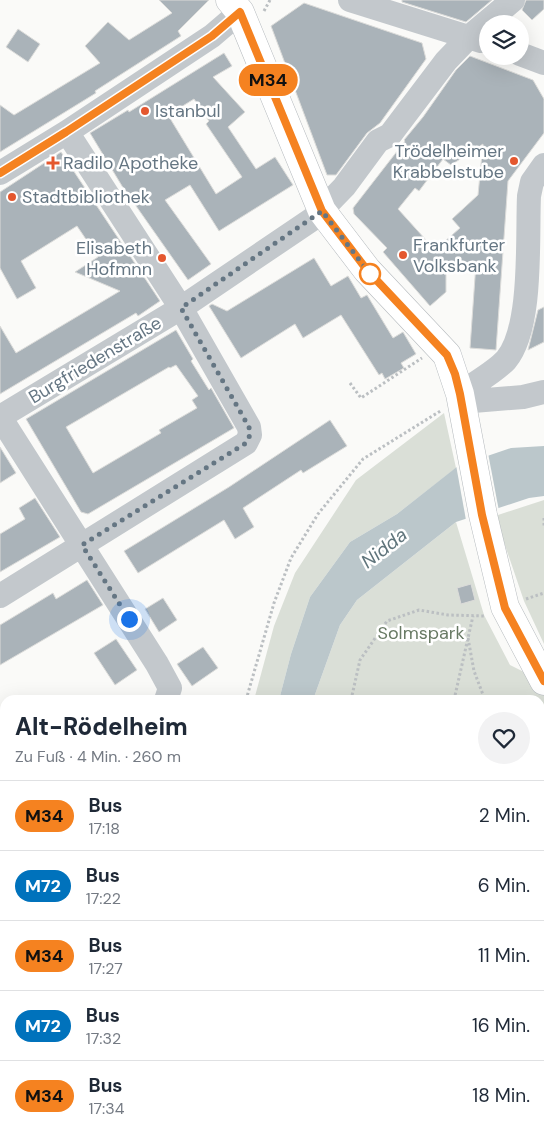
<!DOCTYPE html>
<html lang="de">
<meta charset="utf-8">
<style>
:root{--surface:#fff;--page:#f2f2f3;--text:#1f2937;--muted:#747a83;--line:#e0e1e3}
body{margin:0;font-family:"DM Sans",sans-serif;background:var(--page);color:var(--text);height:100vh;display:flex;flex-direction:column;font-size:19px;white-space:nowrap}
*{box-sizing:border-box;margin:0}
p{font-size:16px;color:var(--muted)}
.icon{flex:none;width:28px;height:28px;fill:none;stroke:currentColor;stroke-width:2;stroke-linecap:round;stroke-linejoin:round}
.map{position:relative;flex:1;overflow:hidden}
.panel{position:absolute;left:0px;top:695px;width:545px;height:446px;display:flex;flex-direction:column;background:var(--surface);border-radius:15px 15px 0 0;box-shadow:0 5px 20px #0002}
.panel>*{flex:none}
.badge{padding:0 10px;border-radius:16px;font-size:18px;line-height:32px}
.fabs{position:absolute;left:479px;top:15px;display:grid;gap:10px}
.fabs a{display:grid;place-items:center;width:50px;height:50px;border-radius:50%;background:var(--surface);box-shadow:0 5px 20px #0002;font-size:25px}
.you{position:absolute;width:25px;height:25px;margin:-12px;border:4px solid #fff;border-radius:50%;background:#1a73e8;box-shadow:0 0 0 8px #1a73e833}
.map>.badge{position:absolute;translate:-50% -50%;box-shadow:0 0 0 2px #fff}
.round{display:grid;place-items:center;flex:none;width:52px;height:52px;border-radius:26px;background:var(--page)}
.headline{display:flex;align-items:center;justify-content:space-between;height:85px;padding:0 15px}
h1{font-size:24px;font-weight:800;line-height:38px}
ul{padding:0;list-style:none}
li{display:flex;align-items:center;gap:15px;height:70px;padding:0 15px;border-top:1px solid var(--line)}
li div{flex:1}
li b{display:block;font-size:19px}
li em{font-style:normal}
li .badge{min-width:55px;font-weight:700;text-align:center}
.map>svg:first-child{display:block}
.green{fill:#dadfd7}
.water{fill:#bbc7cb}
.pier{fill:#fafaf8}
.building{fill:#aab3b9;stroke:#dcdcda;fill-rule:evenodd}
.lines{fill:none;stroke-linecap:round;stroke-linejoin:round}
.major-casing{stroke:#b5babe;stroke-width:29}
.path{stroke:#bbbfc2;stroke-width:3;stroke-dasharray:2.5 2.5;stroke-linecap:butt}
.minor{stroke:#c3c8cc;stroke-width:24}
.major{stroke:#fff;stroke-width:28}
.line-casing{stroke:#fff;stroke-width:11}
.line{stroke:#f58220;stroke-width:8}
.walk{stroke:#657683;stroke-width:5;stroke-dasharray:0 9}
.poi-dot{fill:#e4572e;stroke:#fff;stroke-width:2}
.stop-dot{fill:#fff;stroke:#f58220;stroke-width:2.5}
.labels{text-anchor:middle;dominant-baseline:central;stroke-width:5;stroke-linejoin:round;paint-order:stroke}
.poi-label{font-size:18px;fill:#657683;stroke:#fff;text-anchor:start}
.street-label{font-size:18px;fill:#657683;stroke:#fff}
.park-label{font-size:18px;fill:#687a64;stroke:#fff}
.water-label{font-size:19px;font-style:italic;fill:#60757c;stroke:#fff}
</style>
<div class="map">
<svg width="544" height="1141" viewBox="0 0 544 1141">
<rect width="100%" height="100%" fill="#fafaf8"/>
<path class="green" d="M444,413L456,468L397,514L350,542L310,597L291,654L279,700H254L274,626L295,573L356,480Z
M544,500V644L524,601L495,516Z
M456,522L484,615L510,665L544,682V1112L540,1132V700H313L340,625L357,600Z
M33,1136H63L61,1141H32Z
M105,1136H539L538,1141H103Z"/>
<path class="water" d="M544,446V496L529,498L456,522L357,600L340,625L313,700H279L291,654L310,597L350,542L397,514L458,466L511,448Z
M63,1136H105L103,1141H61Z"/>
<path class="pier" d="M488,453L499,511L466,520L456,465Z"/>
<path class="building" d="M159,0H209L178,31L181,36L95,91L96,93L0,152V105L14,115L100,63L85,46L108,22L129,40L172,13Z
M402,0H492L466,22L402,2Z
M526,0H544V9L532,20L522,10Z
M304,3L422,43L426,59L380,123L367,133L336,175H327L271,26Z
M18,29L40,44L28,62L6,47Z
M224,53L232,66L213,77L245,112L228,127L256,169L275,157L293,185L219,231L190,185L165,200L211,264L188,280L122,186L90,133L128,110L129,112ZM194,99L209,121L206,124L242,177L216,194L168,115Z
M470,56L533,80L544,99V133L508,181L496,350L470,348L476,263H446V292L430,306L383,252L387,248L354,214L353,208L405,141L404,140L423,117L456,70ZM483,144L478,195L452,219L460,228L435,250L398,209L415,188L419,191L443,159L451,165Z
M61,152L160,301L138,316L136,313L0,394V326L16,353L120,291L75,272L98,257L77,226L21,261L36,288L17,299L0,268V192Z
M314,258L331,286L348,276L361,298L367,295L393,338L403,332L416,354L401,363L404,368L385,379L382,373L379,375L341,315L303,338L295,324L241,358L209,306L212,304L227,311Z
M544,307V342L528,350L538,310Z
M176,330L193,359L191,361L209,390L211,388L234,428L88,514L81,512L26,419ZM176,365L198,396L192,400L197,408L159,430L161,433L93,473L66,427L169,367L170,368Z
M330,420L347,446L303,473L301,470L243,508L254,527L235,539L224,520L138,573L124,551L229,487Z
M0,447L16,473L0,483Z
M35,498L60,537L0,572V534L25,519L19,508Z
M87,580L103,605L0,665V625L53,593L56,599Z
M471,584L475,600L461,604L457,588Z
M163,598L177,620L159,632L145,609Z
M116,639L137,670L115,685L94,653Z
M203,647L218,668L192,686L177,664Z"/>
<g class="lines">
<defs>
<path id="major" d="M230,0L240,12L322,211L367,270L447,355L460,394L483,515L505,607L544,681"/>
</defs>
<use href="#major" class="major-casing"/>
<path class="path" d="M264,11L270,0
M350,383L361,398L422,358
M544,518V528
M526,599L544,593
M468,638L474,671L485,700
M246,700L274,603L291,558L318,514L363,459L442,410
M351,700L360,660L387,621L419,610L448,615L486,616
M454,700L473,616
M540,766L544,769
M0,943L5,947
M540,1059L544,1065
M540,1092L544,1089
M177,1136L178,1141
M402,1136L404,1141
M23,1141L24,1136
M131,1141L133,1136
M503,1141L506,1136"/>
<path class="minor" d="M350,0L481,41
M520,54L544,63
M0,173L67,132L212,36L240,12
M460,394C474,383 494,373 506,360C533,328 527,238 529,196L532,182L544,165
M461,402L523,397L544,392
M0,417L181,308L314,218L344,187L378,141L390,135L446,61L469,37L513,0
M0,417L157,664L170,688L166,700
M0,596L246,443L250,435L249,427L181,308L67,132
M0,898L5,893"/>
<use href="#major" class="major"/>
</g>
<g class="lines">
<defs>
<path id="line" d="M0,173L66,132L212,36L240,12L322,211L367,270L447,355L455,374L460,394L482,515L505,608L544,681"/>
</defs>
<use href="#line" class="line-casing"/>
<use href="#line" class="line"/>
<path class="walk" d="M129,619L82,545L246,443L250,435L249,427L181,308L322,211L370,274"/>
</g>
<g class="poi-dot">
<circle cx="145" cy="111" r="5"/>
<circle cx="514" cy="161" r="5"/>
<path d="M50.5 155.5h5v5h5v5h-5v5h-5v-5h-5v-5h5z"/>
<circle cx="12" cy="197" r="5"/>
<circle cx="403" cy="255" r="5"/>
<circle cx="162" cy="258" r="5"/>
</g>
<circle class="stop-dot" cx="370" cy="274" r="10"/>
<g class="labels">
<g class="poi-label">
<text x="155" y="111">Istanbul</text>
<text x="504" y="151" text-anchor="end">Trödelheimer<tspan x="504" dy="21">Krabbelstube</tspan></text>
<text x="63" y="163">Radilo Apotheke</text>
<text x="22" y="197">Stadtbibliothek</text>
<text x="413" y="245">Frankfurter<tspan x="413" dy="21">Volksbank</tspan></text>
<text x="152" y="248" text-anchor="end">Elisabeth<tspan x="152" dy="21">Hofmnn</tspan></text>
</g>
<g class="street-label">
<text transform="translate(95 360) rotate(-31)">Burgfriedenstraße</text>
</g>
<g class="park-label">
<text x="421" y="633">Solmspark</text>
</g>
<g class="water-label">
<text transform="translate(384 548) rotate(-38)">Nidda</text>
</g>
</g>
</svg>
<div class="fabs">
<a><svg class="icon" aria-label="layers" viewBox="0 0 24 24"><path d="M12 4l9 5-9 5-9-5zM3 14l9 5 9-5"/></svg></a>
</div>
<div class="you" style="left:129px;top:619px"></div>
<b class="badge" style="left:268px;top:80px;background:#f58220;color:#111">M34</b>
<section class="panel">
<div class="headline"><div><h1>Alt-Rödelheim</h1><p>Zu Fuß · 4 Min. · 260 m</p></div><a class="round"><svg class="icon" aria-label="heart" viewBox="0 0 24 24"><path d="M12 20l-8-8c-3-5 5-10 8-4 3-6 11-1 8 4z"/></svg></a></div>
<ul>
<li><span class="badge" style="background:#f58220;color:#111">M34</span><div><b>Bus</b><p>17:18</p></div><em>2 Min.</em></li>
<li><span class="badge" style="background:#0072bc;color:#fff">M72</span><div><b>Bus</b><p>17:22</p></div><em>6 Min.</em></li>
<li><span class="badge" style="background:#f58220;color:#111">M34</span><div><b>Bus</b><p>17:27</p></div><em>11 Min.</em></li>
<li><span class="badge" style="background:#0072bc;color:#fff">M72</span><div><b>Bus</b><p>17:32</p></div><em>16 Min.</em></li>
<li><span class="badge" style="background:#f58220;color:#111">M34</span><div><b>Bus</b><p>17:34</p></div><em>18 Min.</em></li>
</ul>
</section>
</div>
